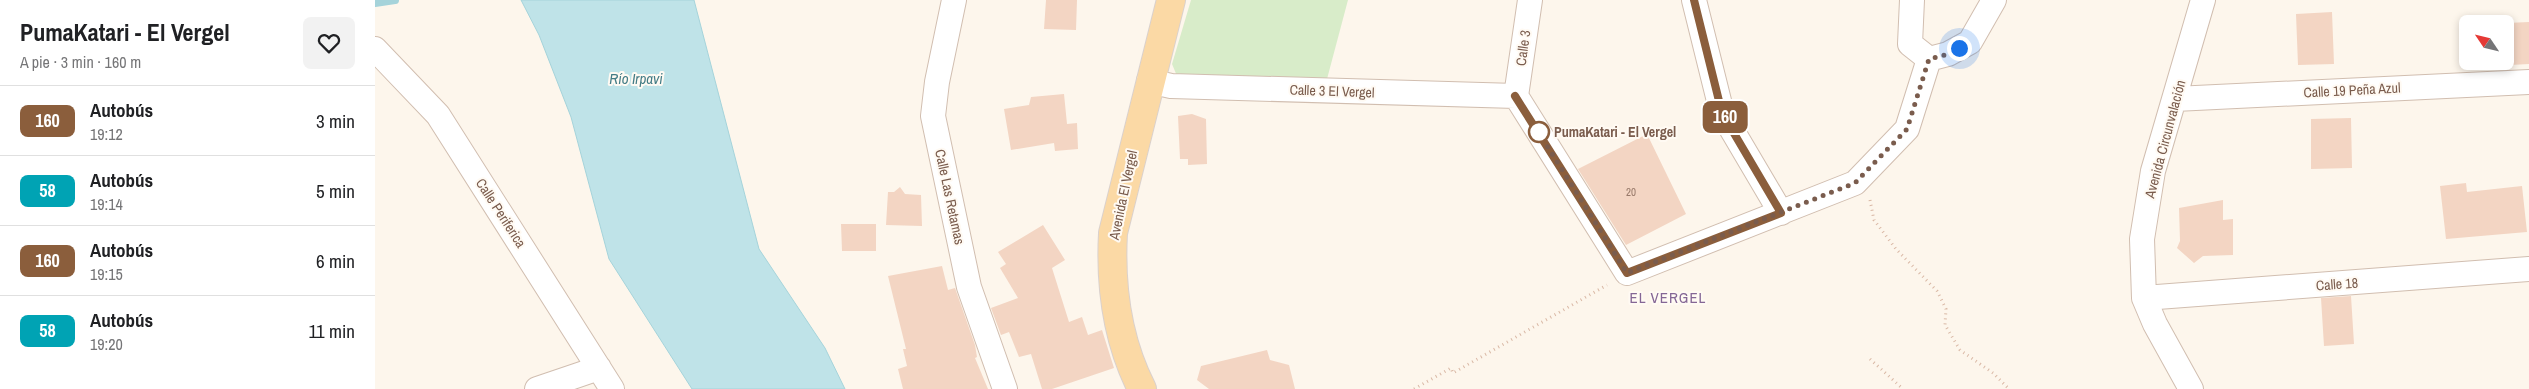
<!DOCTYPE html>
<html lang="es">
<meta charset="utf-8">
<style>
:root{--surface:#fff;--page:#f2f2f2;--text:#202124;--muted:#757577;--line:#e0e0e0}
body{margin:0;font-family:"Archivo Narrow",sans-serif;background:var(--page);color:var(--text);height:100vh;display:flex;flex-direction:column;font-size:19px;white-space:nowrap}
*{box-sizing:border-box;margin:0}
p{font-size:16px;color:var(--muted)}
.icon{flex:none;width:28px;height:28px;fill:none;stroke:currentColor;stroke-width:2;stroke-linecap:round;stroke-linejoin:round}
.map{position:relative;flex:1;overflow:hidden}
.panel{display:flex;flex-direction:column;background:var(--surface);width:375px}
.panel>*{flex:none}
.badge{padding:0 10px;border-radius:8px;font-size:18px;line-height:32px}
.needle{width:32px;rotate:305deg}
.fabs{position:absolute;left:2084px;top:15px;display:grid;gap:10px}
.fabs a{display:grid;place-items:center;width:55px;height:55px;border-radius:8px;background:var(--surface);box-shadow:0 2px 8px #0003;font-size:25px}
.you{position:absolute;width:25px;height:25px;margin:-12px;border:4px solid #fff;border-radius:50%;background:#1a73e8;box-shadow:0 0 0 8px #1a73e833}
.map>.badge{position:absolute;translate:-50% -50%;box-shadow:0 0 0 2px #fff}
.round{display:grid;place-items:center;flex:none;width:52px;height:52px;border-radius:8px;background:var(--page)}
.headline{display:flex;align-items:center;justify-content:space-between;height:85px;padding:0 20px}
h1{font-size:24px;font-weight:700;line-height:38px}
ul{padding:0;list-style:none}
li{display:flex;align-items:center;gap:15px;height:70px;padding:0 20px;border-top:1px solid var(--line)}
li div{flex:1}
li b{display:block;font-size:19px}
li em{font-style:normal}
li .badge{min-width:55px;font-weight:700;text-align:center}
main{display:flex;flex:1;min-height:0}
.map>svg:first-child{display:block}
.green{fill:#d8ecc9}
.water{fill:#bfe3e8;stroke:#a5d3da}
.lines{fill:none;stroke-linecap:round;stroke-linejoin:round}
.stream{stroke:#a5d3da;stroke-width:8}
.building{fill:#f3d5c3}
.minor-casing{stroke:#d1beb0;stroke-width:26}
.major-casing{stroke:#dad1cd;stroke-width:30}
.path{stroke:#d9b8a5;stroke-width:3;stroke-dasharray:1 4;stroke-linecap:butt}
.minor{stroke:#fff;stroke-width:24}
.major{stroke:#fbd9a5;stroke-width:28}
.line-casing{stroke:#fff;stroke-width:11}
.line{stroke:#8b5e3c;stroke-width:8}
.walk{stroke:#7a5c4d;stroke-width:5;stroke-dasharray:0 9}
.stop-dot{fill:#fff;stroke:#8b5e3c;stroke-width:2.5}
.labels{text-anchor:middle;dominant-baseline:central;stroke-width:4;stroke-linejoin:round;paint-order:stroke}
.number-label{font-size:11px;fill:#987a6a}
.street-label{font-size:14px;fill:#7a5c4d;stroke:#fffaf3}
.stop-label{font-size:14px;font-weight:bold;fill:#7a5c4d;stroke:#fffaf3;text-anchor:start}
.water-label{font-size:15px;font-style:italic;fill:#437c86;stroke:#fffaf3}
.neighbourhood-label{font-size:15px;letter-spacing:1px;fill:#846695;stroke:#fffaf3}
</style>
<main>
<section class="panel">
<div class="headline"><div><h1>PumaKatari - El Vergel</h1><p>A pie · 3 min · 160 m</p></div><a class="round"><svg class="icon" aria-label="heart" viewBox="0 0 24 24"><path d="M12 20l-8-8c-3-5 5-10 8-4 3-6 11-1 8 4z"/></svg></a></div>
<ul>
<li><span class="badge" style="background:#8b5e3c;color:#fff">160</span><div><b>Autobús</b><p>19:12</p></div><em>3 min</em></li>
<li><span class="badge" style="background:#00a3b4;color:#fff">58</span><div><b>Autobús</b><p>19:14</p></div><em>5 min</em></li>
<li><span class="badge" style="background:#8b5e3c;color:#fff">160</span><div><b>Autobús</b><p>19:15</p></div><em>6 min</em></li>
<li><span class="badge" style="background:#00a3b4;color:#fff">58</span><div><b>Autobús</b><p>19:20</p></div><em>11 min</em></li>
</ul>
</section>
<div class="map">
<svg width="2154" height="389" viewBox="0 0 2154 389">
<rect width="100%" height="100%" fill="#fdf6ec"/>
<path class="green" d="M816,0H973L952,79L802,76L797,64Z"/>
<path class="water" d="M146,0H319L384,249L450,348L470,389H317L234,259L196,117L164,35Z"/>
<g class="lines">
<path class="stream" d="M0,3L20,0"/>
</g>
<path class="building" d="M671,0H702L701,30L669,29Z
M1957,12L1959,64L1923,65L1921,14Z
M2154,22V64L2135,65L2132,23Z
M689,94L692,124L702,123L703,149L680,151L679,143L636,150L629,109L654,105L656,97Z
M817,114L831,119L832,164L813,165V159H805L803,116Z
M1976,118L1977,168L1936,169V119Z
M1272,134L1311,214L1251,245L1203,169Z
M2091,183L2092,192L2147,186L2152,232L2071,239L2065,186Z
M525,187L530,194L546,195L547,226L511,225L513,192H519Z
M1848,200V220L1858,219V255L1828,256L1819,263L1802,248L1805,241L1804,208Z
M466,224H501V251H467Z
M668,225L690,260L677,268L694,322L707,317L713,335L727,330L739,368L677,389H667L656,354L644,357L634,332L626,335L616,308L643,298L625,268L631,264L623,252Z
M567,266L573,290L580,288L600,345L602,357L600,358L613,389H528L523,369L532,366L528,349H531L513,276Z
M1976,296L1979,344L1949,346L1946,298Z
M892,350L895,360L914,365L920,389H834L822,380L826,366Z"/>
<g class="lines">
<defs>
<path id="minor" d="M579,0L562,82L558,116L594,287L630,389
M1319,0L1347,113L1406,213
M1537,0L1535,44L1554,59
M0,49L63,115L237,389
M1554,59L1573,54L1595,42L1619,0
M774,81L796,86L1141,96
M1141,96L1252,273L1480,183L1532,129L1554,59
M1141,96L1155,0
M1800,99L2154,82
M1769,298L2154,269
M162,389L224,368
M1816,389L1780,324L1769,298L1767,239L1778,171L1828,0"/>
<path id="major" d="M767,389C742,340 735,288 738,233L796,0"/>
</defs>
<use href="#minor" class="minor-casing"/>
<use href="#major" class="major-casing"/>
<path class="path" d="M1495,200L1499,220L1521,249L1562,291L1571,309L1570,325L1585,350L1618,373L1634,389
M1495,359L1528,389
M1039,389L1076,368L1078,373L1232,285"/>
<use href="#minor" class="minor"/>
<use href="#major" class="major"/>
</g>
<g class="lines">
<defs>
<path id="line" d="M1140,96L1252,273L1406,213L1347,113L1319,0"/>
</defs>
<use href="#line" class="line-casing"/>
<use href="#line" class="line"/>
<path class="walk" d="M1164,132L1161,128L1252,273L1480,183L1532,129L1554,59L1574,54L1584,48"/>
</g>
<circle class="stop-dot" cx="1164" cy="132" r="10"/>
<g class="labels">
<g class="number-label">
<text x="1256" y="192">20</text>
</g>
<g class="street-label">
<text transform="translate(1148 48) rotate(-82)">Calle 3</text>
<text transform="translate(1977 90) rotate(-3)">Calle 19 Peña Azul</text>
<text transform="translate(957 91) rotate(2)">Calle 3 El Vergel</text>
<text transform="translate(1790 139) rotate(-75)">Avenida Circunvalación</text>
<text transform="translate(748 195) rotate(-78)">Avenida El Vergel</text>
<text transform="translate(575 197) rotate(78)">Calle Las Retamas</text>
<text transform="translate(126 213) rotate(57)">Calle Periferica</text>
<text transform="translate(1962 284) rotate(-4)">Calle 18</text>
</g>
<g class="stop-label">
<text x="1179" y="132">PumaKatari - El Vergel</text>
</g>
<g class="water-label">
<text x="261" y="78">Río Irpavi</text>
</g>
<g class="neighbourhood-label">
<text x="1293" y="297">EL VERGEL</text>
</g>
</g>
</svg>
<div class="fabs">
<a><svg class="needle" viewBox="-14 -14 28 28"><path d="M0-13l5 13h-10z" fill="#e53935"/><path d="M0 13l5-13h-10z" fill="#757577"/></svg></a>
</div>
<div class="you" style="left:1584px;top:48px"></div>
<b class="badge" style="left:1350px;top:117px;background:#8b5e3c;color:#fff">160</b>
</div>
</main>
